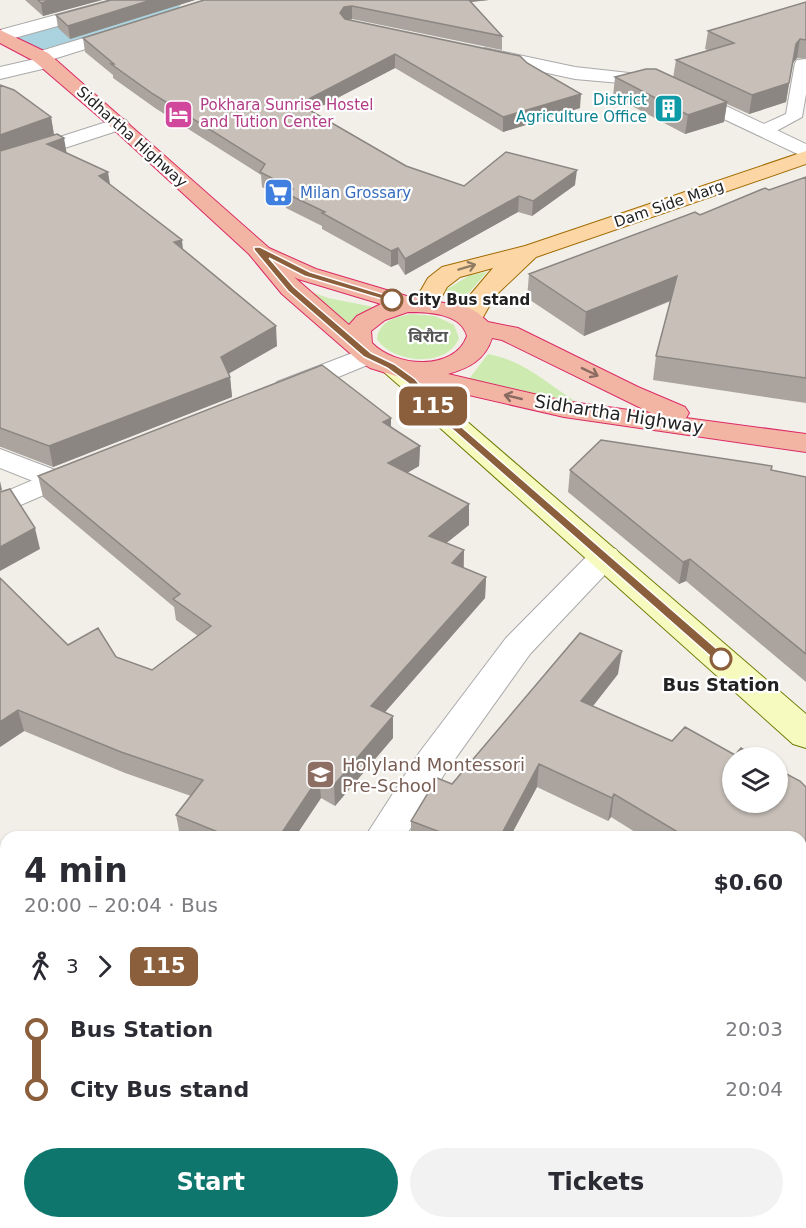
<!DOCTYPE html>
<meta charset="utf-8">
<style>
:root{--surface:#fff;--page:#f2f2f3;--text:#2b2b33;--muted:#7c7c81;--accent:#0f766e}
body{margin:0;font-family:"DejaVu Sans","Noto Sans Devanagari",sans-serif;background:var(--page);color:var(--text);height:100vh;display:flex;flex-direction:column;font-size:22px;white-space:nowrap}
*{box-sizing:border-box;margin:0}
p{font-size:20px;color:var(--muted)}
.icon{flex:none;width:33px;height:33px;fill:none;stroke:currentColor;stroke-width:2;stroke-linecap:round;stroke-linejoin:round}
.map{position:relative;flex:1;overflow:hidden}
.panel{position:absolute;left:0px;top:831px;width:807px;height:398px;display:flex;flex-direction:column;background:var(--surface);border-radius:18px 18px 0 0;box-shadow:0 2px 4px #0004}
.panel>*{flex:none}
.badge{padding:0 12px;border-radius:9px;font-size:21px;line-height:39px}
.controls{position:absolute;left:722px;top:747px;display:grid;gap:12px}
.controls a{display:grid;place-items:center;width:66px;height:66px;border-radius:50%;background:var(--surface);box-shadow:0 2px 4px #0004;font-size:30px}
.map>.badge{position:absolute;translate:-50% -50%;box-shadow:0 0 0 3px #fff}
.legs{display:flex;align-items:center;gap:9px;height:66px;padding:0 24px;font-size:20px}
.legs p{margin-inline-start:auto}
.summary{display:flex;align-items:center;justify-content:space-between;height:102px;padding:0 24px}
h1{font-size:33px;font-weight:700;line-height:45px}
.cta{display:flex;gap:12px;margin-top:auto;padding:12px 24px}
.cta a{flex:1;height:69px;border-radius:36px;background:var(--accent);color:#fff;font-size:24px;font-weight:700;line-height:69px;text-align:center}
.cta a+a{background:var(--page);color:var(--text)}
ul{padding:0 24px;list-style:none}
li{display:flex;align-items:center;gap:21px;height:60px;font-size:22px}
li i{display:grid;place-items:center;width:9px;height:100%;margin:0 8px;background:currentColor}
li i::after{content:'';width:15px;height:15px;margin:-8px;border:4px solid;border-radius:50%;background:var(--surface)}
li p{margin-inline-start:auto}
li:first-child i{background:linear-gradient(#0000 50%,currentColor 0)}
li:last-child i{background:linear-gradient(currentColor 50%,#0000 0)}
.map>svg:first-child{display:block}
.grass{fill:#cdebb0}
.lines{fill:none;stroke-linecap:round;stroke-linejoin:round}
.river{fill:#aad3df;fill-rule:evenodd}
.service-casing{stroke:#a9a9a9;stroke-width:2}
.minor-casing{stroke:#a9a9a9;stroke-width:2}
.tertiary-casing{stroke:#a9a9a9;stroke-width:2}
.secondary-casing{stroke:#707d05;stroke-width:2}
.primary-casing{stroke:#a06b00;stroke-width:2}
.trunk-casing{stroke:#dc2a67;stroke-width:2}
.service{fill:#fff;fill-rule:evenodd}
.minor{fill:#fff;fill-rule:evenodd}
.tertiary{fill:#fff;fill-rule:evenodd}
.secondary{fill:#f7fabf;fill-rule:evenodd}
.primary{fill:#fcd6a4;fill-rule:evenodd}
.trunk{fill:#f2b4a3;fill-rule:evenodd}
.wall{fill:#aba49e}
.shaded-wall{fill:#8b8681}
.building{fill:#c7bfb8;stroke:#8b8681;stroke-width:1.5}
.oneway{stroke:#8f7c63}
.oneway2{stroke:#8a6b62}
.line-1{fill:#8b5e3c;stroke:#fff;stroke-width:1.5}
.stop-1-dot{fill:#fff;stroke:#8b5e3c;stroke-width:3}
.labels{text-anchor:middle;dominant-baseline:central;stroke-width:4.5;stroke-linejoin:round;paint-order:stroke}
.far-culture-label{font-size:15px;fill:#0d838f;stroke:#fff;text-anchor:end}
.far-hotel-label{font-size:15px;fill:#b23c85;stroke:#fff;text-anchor:start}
.far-street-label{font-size:15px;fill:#222;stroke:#fff}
.far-shop-label{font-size:15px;fill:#366cbe;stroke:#fff;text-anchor:start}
.far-stop-label{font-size:15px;font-weight:bold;fill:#222;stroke:#fff;text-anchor:start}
.far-neighbourhood-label{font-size:16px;font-weight:bold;fill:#555;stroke:#fff}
.street-label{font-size:18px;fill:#222;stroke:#fff}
.stop-label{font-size:18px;font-weight:bold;fill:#222;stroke:#fff}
.education-label{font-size:18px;fill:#785e54;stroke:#fff;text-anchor:start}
</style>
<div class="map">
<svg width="806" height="1228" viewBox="0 0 806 1228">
<rect width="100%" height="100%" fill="#f2efe9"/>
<path class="grass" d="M487,272L467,295L444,291L470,275Z
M301,288L328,298L374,307L362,313L351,330Z
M411,314L435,316L454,325L459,338C447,369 392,363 377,339C379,321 395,317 411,314Z
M488,354C526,361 547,384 579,404L469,379Z"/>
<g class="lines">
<path class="river" d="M114,0H184L177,10L33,54L16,50L9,40L16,30Z"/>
<defs>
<path id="service" d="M806,59V94L802,117L769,135H757L754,131L757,127L786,114L795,63L797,60Z"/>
<path id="minor" d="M111,0H140L137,4L0,42V30Z
M127,25L133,26L136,30L133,34L41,63L32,57L34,53Z
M485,48L575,67L665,77L806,144V158L654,86L575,79L478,58L476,54Z
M119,118L126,120L129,124L126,128L0,169V156Z
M0,449L63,473L68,479L63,485L53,488L43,485L0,468Z
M605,546L616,549L621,556L616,563L530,654L445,773L405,837H365L419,753L506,638L594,549Z
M152,1222H200L198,1228H150Z"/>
<path id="tertiary" d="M48,56L58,62L55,66L0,79V67Z
M368,347L377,349L381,355L377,361L297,394L287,396L277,394L273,388L277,382Z
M80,460L90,463L95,469L90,475L0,514V494Z"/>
<path id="secondary" d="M390,358C415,364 432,388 449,406L806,714V748L793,744L429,418L401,387L377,366L381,360Z"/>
<path id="primary" d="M806,151V164L536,257L495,296L479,324L470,327L461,324L457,319L471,294L493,268L460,277L447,287L435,309L426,312L417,309L413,304L428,278L442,267L525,246Z"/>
<path id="trunk" d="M0,30L48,53L269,248L316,269L410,297L467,307L478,313L488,322L518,328L638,387L685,407L689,413L686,418L806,434V452L564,417L425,385L370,368L360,362L282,294L249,254L112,128L34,61L0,43ZM294,277L298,279L381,304L357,316L349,325ZM408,312C428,312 461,313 467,336C454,372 395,367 372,343L371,331L385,320ZM492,338L502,340L651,413L564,401L448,374C469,368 485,360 492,338Z"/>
</defs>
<use href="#service" class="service-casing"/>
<use href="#minor" class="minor-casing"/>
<use href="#tertiary" class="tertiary-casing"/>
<use href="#secondary" class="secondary-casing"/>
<use href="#primary" class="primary-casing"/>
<use href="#trunk" class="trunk-casing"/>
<use href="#service" class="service"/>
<use href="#minor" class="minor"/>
<use href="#tertiary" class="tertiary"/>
<use href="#secondary" class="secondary"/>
<use href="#primary" class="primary"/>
<use href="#trunk" class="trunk"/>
</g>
<path class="wall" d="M25,0H102L43,16Z
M111,0H195L70,39L58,28L56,15Z
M204,0H489L471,2L502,36V50L352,19L349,20L527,63L580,108L503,132L395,68L312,111L406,166L464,186L575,185L532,216L518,212L405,275L398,264L391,267L322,229V226L286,208L285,200L262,187L261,175L155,108L113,78V75L85,52L83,38Z
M806,2V59L797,58L793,62L786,102L749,114L727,104L724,122L685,134L613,96L615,77L673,78L676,60L708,50L705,49L708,31Z
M0,85L51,117L54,135L67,153L110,185L184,250L277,346L229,373L230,377L232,397L53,467L1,447H0Z
M806,177V403L653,380L656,356L671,301L584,336L527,298L529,274Z
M391,427L420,446L419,466L407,473L469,504V525L446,543L464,550V568L486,577L485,598L385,712L393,716V738L335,806L321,798L295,837H181L180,836L176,815L191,796L125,773L24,731L0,747V578L68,645L116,657L152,670L198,636L176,620L174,607L43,497L38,476Z
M570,470H771L806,477V682L686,581L679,584L568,492Z
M618,674L593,706L672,741L735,755L806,787V1134L801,1146V837H643L611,817L608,821L537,787L510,837H411V821L452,784Z
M6,1010V1116L0,1112V1017Z
M474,1222H551L549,1228H473Z
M584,1222H784L783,1228H598Z"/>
<path class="shaded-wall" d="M52,0H102L43,16L41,3Z
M151,0H195L70,39L68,26Z
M460,0H489L460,3Z
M352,6V19L344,21L340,13L344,7Z
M800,39L797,58L793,63L796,44Z
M395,54V68L299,118V104Z
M789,83L786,102L749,114L752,95Z
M581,94L580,108L503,132V117Z
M727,102L724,122L685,134L688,115Z
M51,117L54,135L0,154V135Z
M64,138L67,155L47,144Z
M577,170L575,185L532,216L533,201Z
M108,172L111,190L99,176Z
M519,196L518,212L405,275V259Z
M182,240L184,259L174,242Z
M398,248V264L391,267V251Z
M677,276L674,299L584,336L586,312Z
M276,326L277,346L223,377L221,357Z
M230,377L232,397L53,467L49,446Z
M391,418V438L383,422Z
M420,446L419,466L388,484V463Z
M0,481L2,490L0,491Z
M469,504V525L429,557V536Z
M35,528L40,549L0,571V547Z
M464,550L463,571L452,563Z
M690,559L686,581L679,584L683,562Z
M486,577L485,598L372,727L371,706Z
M622,651L618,674L578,725L581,701Z
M18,710L24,731L0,747V722Z
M393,716V738L335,806L334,785Z
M539,764L537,787L510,837H500Z
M319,777L321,798L295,837H279Z
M614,794L611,817L608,821L612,798Z
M548,1222H551L549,1228H546Z"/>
<path class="building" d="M38,0H52L41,3Z
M111,0H151L68,26L56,15Z
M204,0H469L502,36L352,6L344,7L340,13L345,19L520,56L527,63L581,94L503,117L395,54L299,104L406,166L464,186L506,152L577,170L533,201L519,196L405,259L398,248L391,251L322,213L325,212L285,193L293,189L260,172L265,164L153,94L111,64H114L83,38Z
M806,2V40L800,39L796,44L789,83L752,95L676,60L734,43L708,31Z
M646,69H656L727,102L688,115L615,77Z
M0,85L14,90L51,117L0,135Z
M57,134L64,138L47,144L108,172L99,176L182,240L174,242L276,326L221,357L230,377L49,446L0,428V151Z
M806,177V378L656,356L677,276L586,312L529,274L695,212L700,215L765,188L769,190Z
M322,365L391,418L383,422L420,446L388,463L469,504L429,536L464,550L452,563L486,577L371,706L393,716L334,785L319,777L279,837H230L176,815L203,780L121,752L18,710L0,722V578L68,645L98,628L116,657L152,670L211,626L173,599L180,594L38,476Z
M601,440L772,466L771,470L806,477V654L690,559L683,562L570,470Z
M10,489L35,528L0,547V492Z
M580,633L622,651L581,701L672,741L685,727L735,755L741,748L757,758H732V802H777V769L800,781L806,787V885L801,881V837H686L614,794L612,798L539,764L500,837H453L411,821L437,778L452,784Z
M806,904V1126L801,1123V910Z
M6,1010V1102L0,1098V1017Z
M244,1222H432L444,1228H241Z
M485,1222H548L546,1228H498Z
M642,1222H784L783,1228H656Z"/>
<defs><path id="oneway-shaft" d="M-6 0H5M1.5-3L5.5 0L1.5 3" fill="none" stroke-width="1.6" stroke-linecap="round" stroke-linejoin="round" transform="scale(1.5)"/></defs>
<use class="oneway" href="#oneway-shaft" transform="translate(467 267) rotate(-17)"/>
<g class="oneway2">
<use href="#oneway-shaft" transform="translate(590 372) rotate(26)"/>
<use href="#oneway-shaft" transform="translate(513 397) rotate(-167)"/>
</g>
<path class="line-1" d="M254,247H260L310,272L395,298V302H392L304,276L269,258L294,287L371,353L394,364L415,379L442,410L725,656V662H717L435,414L408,383L387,368L364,357L288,291L254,250Z"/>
<defs>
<symbol id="building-square" viewBox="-11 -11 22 22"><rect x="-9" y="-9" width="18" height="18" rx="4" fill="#0f9aa8" stroke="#fff"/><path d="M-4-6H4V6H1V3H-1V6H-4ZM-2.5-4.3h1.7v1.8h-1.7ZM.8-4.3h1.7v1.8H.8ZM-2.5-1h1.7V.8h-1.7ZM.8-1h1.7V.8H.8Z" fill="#fff"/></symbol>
<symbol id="hotel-square" viewBox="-11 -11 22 22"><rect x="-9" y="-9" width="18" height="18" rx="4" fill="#d1479c" stroke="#fff"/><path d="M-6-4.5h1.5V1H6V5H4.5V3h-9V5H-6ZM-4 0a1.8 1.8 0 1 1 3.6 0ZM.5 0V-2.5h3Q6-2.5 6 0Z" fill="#fff"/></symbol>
<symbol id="supermarket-square" viewBox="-11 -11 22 22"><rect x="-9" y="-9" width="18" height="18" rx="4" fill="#3f7fe0" stroke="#fff"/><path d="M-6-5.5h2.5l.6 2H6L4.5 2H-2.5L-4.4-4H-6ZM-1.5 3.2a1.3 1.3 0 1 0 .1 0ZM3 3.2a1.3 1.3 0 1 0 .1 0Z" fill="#fff"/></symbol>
<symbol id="school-square" viewBox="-11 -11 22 22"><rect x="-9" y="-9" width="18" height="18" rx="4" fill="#8d6e63" stroke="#fff"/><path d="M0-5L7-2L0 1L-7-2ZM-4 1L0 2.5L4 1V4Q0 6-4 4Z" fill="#fff"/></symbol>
</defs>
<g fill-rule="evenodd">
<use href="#building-square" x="652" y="92" width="33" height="33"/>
<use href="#hotel-square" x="162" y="98" width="33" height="33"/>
<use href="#supermarket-square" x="262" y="176" width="33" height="33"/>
<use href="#school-square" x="304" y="758" width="33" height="33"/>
</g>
<g class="stop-1-dot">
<circle cx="392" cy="300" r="10"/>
<circle cx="721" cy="659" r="10"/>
</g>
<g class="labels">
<g class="far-culture-label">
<text x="647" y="100">District<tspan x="647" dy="17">Agriculture Office</tspan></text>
</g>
<g class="far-hotel-label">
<text x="200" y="105">Pokhara Sunrise Hostel<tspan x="200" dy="17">and Tution Center</tspan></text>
</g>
<g class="far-street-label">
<text transform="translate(132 137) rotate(42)">Sidhartha Highway</text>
<text transform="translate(669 204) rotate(-19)">Dam Side Marg</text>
</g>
<g class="far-shop-label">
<text x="300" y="193">Milan Grossary</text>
</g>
<g class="far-stop-label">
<text x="408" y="300">City Bus stand</text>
</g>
<g class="far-neighbourhood-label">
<text x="428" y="336">बिरौटा</text>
</g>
<g class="street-label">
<text transform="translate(619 414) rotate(9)">Sidhartha Highway</text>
</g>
<g class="stop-label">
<text x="721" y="684">Bus Station</text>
</g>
<g class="education-label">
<text x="342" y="764">Holyland Montessori<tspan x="342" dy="21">Pre-School</tspan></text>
</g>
</g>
</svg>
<div class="controls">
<a><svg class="icon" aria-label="layers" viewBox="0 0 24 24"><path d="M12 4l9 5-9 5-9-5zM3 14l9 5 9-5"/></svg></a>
</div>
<b class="badge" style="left:433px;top:406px;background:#8b5e3c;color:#fff">115</b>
<section class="panel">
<div class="summary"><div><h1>4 min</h1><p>20:00 – 20:04 · Bus</p></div><b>$0.60</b></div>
<div class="legs"><svg class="icon" aria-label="walk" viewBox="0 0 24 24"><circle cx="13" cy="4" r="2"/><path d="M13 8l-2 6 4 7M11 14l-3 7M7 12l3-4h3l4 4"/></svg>3<svg class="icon" aria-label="forward" viewBox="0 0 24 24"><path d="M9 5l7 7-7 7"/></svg><b class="badge" style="background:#8b5e3c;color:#fff">115</b></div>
<ul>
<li><i style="color:#8b5e3c"></i><b>Bus Station</b><p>20:03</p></li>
<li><i style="color:#8b5e3c"></i><b>City Bus stand</b><p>20:04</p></li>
</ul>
<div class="cta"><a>Start</a><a>Tickets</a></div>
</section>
</div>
